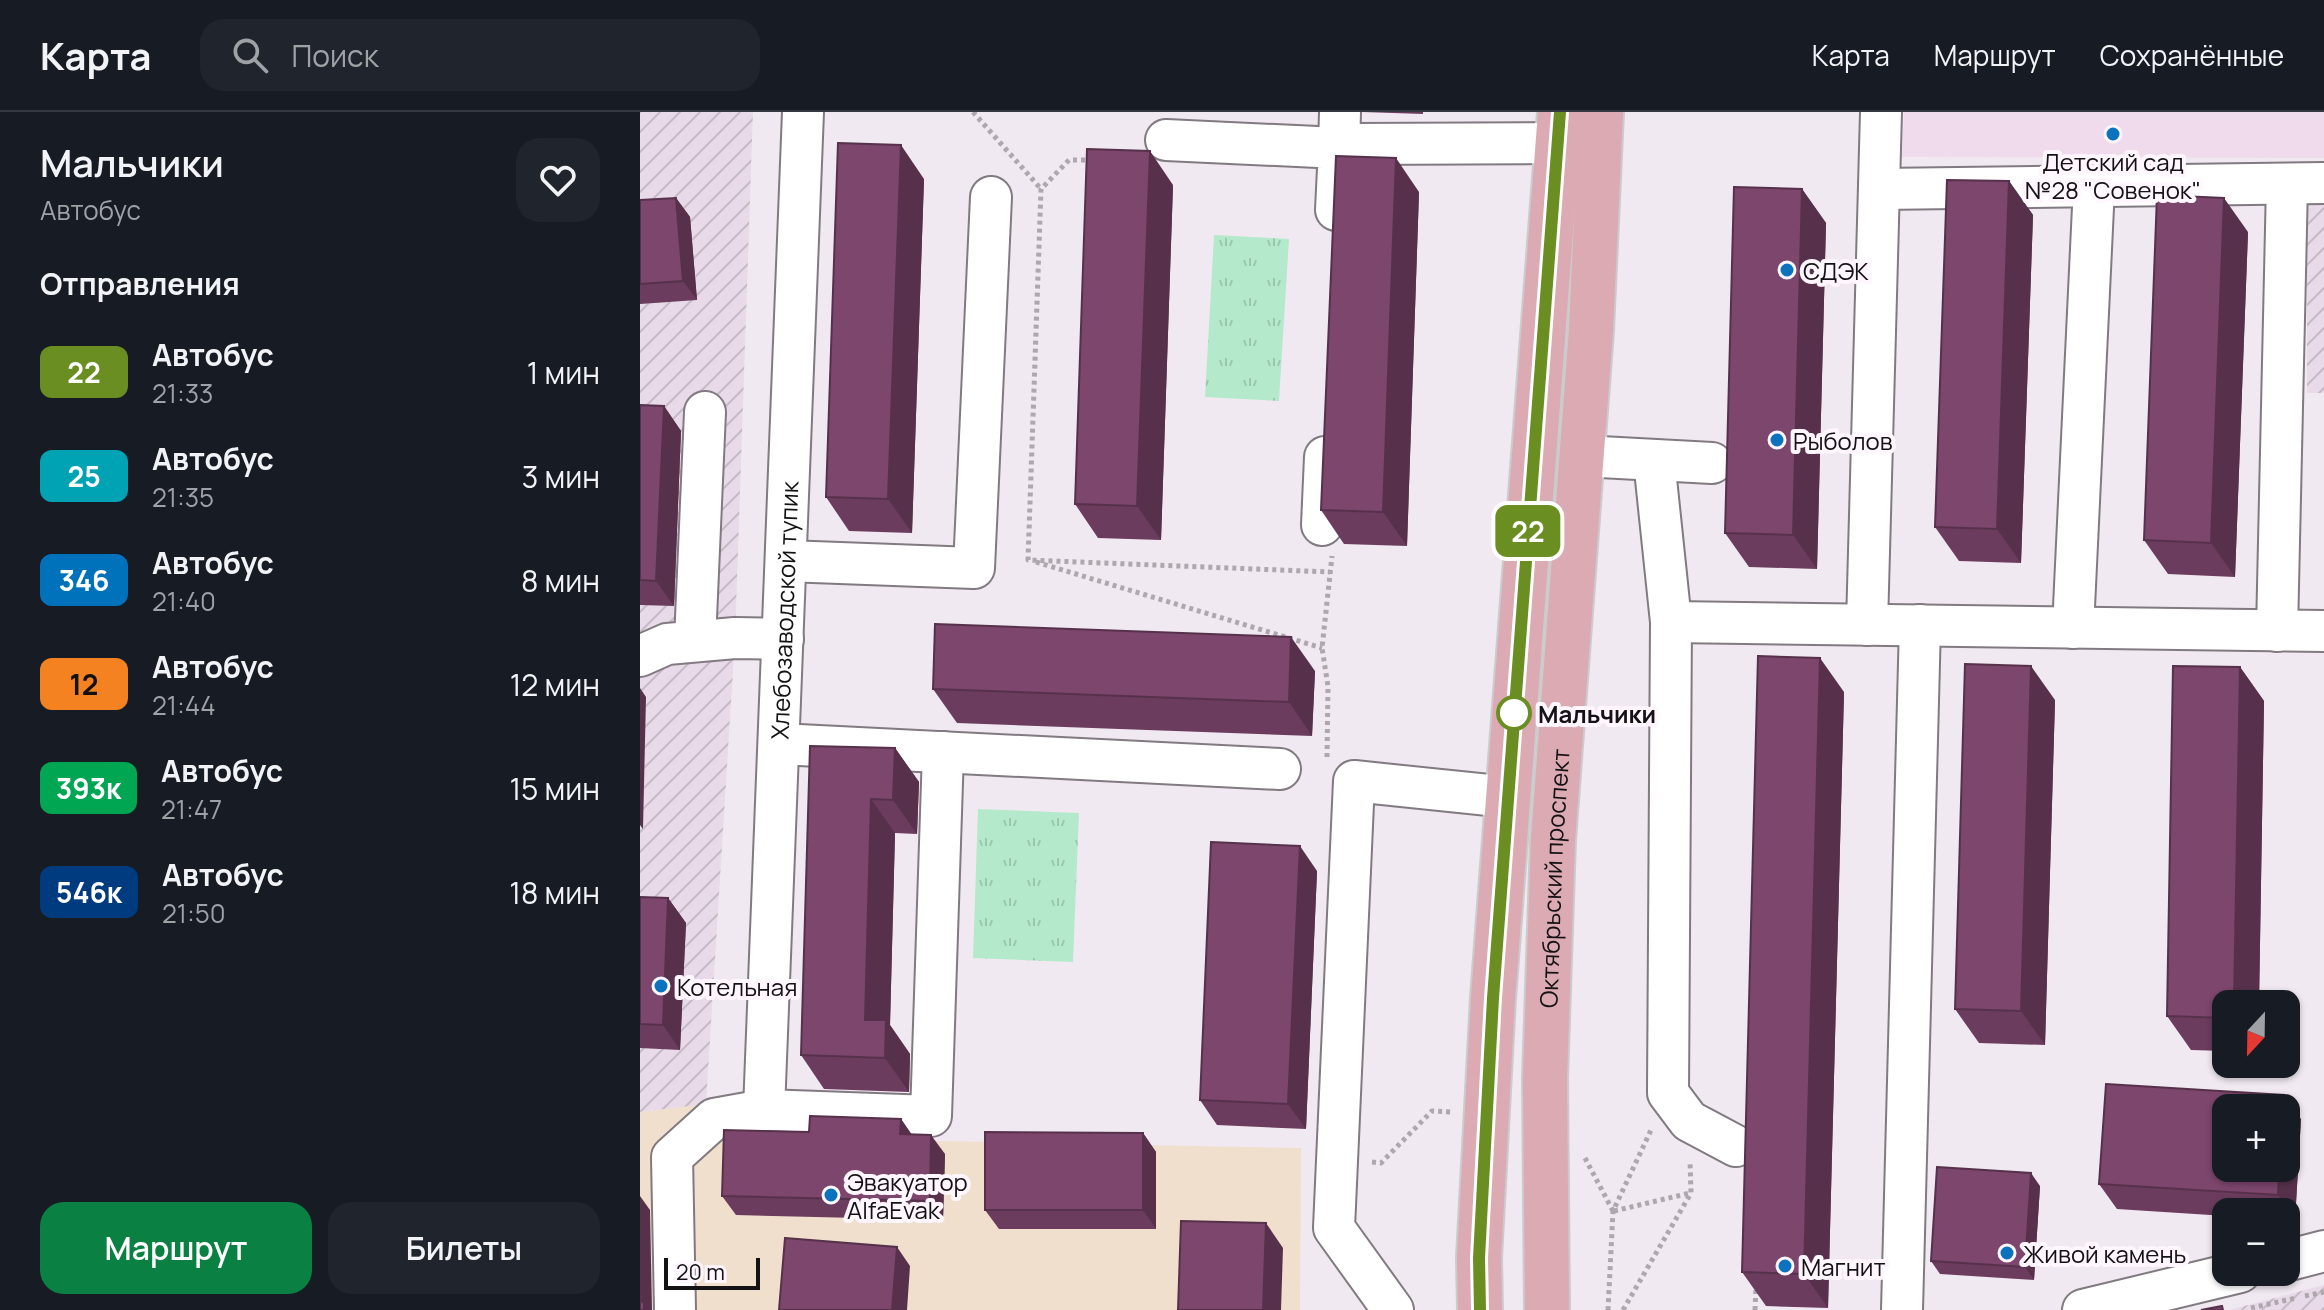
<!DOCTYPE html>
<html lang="ru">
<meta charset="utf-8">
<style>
:root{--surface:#171b24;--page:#20242c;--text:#f1f3f6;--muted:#9ea1a6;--line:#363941;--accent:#0b8043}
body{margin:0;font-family:Manrope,sans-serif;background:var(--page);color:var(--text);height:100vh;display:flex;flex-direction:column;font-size:30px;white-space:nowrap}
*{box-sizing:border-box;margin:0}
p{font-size:26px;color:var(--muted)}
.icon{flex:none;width:44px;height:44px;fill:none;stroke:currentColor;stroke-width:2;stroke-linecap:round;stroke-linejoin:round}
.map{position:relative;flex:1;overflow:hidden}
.details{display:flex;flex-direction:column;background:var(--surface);width:640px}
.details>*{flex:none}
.badge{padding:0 16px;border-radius:12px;font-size:28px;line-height:52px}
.needle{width:52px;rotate:202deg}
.tools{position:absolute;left:1572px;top:878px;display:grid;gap:16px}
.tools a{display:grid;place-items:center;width:88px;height:88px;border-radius:16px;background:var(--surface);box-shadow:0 2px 6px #0004;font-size:40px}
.scale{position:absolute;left:24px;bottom:20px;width:96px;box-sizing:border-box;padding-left:8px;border:4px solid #151215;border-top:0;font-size:22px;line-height:28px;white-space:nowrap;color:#151215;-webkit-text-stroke:6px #fff6fe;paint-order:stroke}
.map>.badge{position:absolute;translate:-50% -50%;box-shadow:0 0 0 4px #fff}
h2{padding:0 40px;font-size:30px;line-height:72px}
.round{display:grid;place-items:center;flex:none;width:84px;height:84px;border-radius:24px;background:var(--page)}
.summary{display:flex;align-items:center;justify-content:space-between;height:136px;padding:0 40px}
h1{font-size:38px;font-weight:600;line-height:60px}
.button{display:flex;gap:16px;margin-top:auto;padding:16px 40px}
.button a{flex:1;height:92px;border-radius:24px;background:var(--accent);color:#fff;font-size:32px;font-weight:600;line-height:92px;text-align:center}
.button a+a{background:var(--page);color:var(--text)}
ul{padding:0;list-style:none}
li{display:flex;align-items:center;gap:24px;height:104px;padding:0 40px}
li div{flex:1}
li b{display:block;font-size:30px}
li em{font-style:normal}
li .badge{min-width:88px;font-weight:700;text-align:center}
header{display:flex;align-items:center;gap:48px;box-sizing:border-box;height:112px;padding:0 40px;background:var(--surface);border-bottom:2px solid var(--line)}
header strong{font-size:38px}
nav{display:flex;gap:44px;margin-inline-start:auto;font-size:28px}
.search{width:560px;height:72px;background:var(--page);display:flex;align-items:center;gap:20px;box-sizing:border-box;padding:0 28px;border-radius:24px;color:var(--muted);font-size:30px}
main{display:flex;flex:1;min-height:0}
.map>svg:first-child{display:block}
.commercial{fill:#f0dfcd}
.industrial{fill:url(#industrial-furrows)}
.education{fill:#efdbeb}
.park{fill:url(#park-tufts)}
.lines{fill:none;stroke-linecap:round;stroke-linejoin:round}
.minor-casing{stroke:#817a81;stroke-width:44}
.major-casing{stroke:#cccbcc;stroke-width:48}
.path{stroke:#aea7ae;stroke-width:5;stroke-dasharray:4 4;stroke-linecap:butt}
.minor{stroke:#fff;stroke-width:40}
.major{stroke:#dbaab3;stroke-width:44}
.wall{fill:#6b3c5e}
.shaded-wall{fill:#57314c}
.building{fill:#7c466d;stroke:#57314c;stroke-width:2}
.line-casing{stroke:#fff;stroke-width:18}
.line{stroke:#6b8e23;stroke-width:12}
.poi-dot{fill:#0b73be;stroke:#fff6fe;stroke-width:3}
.stop-dot{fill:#fff;stroke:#6b8e23;stroke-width:4}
.labels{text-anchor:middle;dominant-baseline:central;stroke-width:8;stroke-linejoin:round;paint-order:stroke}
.poi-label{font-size:24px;fill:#151215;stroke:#fff6fe;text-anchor:start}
.street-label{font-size:24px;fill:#151215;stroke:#fff6fe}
.stop-label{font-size:24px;font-weight:bold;fill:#151215;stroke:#fff6fe;text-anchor:start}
</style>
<header>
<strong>Карта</strong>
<div class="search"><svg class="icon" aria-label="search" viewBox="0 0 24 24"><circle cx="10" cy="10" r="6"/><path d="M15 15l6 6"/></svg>Поиск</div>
<nav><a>Карта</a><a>Маршрут</a><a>Сохранённые</a></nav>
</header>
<main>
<section class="details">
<div class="summary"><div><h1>Мальчики</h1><p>Автобус</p></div><a class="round"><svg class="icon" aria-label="heart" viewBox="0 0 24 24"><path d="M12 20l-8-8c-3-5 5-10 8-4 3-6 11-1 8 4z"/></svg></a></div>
<h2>Отправления</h2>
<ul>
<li><span class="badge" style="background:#6b8e23;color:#fff">22</span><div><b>Автобус</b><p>21:33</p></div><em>1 мин</em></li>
<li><span class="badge" style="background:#00a3b4;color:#fff">25</span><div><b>Автобус</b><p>21:35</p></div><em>3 мин</em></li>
<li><span class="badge" style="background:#0072bc;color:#fff">346</span><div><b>Автобус</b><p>21:40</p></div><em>8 мин</em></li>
<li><span class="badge" style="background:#f58220;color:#111">12</span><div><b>Автобус</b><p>21:44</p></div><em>12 мин</em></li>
<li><span class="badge" style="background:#00a651;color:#fff">393к</span><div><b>Автобус</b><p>21:47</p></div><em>15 мин</em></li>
<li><span class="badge" style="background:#003b80;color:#fff">546к</span><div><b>Автобус</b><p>21:50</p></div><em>18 мин</em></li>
</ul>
<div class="button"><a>Маршрут</a><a>Билеты</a></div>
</section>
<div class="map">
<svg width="1684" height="1198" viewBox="0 0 1684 1198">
<defs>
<pattern id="industrial-furrows" width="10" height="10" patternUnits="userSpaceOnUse" patternTransform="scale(2)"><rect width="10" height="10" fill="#e8dae8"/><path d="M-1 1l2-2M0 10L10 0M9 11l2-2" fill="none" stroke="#c6bac6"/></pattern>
<pattern id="park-tufts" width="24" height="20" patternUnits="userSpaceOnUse" patternTransform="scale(2)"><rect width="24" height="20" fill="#b4eacb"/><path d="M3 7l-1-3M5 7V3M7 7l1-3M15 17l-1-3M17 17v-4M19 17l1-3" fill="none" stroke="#9ac8ad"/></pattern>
</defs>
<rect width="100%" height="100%" fill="#f1e9f1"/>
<path class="commercial" d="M66,992L74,1007L150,1026L661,1036L660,1198H0V1000Z"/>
<path class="industrial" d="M0,0H113L95,526L66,992L0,1000Z
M1667,90H1684V281H1667Z
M1684,1173V1198H1589Z"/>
<path class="education" d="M1264,0H1684V46L1262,45Z"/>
<path class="park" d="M574,123L649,127L639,289L565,285Z
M338,697L439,701L433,850L333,846Z"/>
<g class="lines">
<defs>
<g id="minor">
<path d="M700,0L699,36L711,32L919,31"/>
<path d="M526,28L699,36L696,98"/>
<path d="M1240,77L1684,71"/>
<path d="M942,344L1072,351"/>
<path d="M1014,348L1031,510L1028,981L1049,1009L1096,1034"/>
<path d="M682,413L685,345"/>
<path d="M146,449L334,456L351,85"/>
<path d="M1031,510L1684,519"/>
<path d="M1227,513L1241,0"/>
<path d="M1433,516L1454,74"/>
<path d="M1637,519L1647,72"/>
<path d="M55,529L65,300"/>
<path d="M0,544L27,532L95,526L143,527"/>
<path d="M139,632L640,657"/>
<path id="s1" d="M124,998L163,0"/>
<path d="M1646,1149L1684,1139"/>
<path d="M35,1198L32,1045L74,1007L124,998L291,1004L303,640"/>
<path d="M753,1198L694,1116L714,669L868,685"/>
<path d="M1262,1198L1280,513"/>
<path d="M1443,1198L1600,1160"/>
</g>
<g id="major">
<path d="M840,1198L839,1146L853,886L920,0"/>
<path id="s2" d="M907,1198L905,966L913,728L951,218L961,0"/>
</g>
</defs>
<use href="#minor" class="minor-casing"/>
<use href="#major" class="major-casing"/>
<path class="path" d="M333,0L401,77
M453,48H429L401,77L388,448L690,460
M396,450L682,536
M687,645L688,574L682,536L692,444
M945,1046L973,1099
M732,1050L741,1051L792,999L812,1000
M974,1099L1050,1081
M1665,1184L1684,1180
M1611,1196L1656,1186
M968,1198L973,1099L1012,1016
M983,1198L1051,1081L1050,1049
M1115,1198L1116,1175"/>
<use href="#minor" class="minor"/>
<use href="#major" class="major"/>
</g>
<path class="wall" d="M723,0H783V2Z
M284,67L272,421L209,419L186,385Z
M1369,69L1393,103L1381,451L1319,449L1295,415Z
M533,73L521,428L458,426L435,392Z
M1162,77L1186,111L1177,457L1109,455L1085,421Z
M779,80L767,434L704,432L681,398Z
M36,86L50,105L57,188L0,192V88Z
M1608,120L1595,465L1528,462L1504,428Z
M0,293L24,294L41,319L34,494L0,493Z
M1600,555L1624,589L1619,892H1586V939L1551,938L1527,904Z
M675,559L672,624L317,611L293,577Z
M1204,580L1188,1196L1126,1194L1102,1160Z
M1415,588L1405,933L1339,931L1315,897Z
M170,634L255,636L279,670L277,722L255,721L250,913L270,942L269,980L184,977L161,943Z
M677,759L666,1017L577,1013L560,988Z
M0,785L28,786L46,811L40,938L0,936Z
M261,1007L272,1023L305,1042L303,1108L96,1103L82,1084L169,1020Z
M1661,1007L1655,1108H1646V1100H1586V1104L1477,1097L1459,1072Z
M503,1021L516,1040V1117H359L345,1098Z
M1400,1074L1394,1168L1300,1162L1291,1149Z"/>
<path class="shaded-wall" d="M261,33L284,67L272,421L248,387Z
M510,39L533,73L521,428L497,394Z
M756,46L779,80L767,434L743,400Z
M1369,69L1393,103L1381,451L1357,417Z
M1162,77L1186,111L1177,457L1153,423Z
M36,86L50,105L57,188L43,169Z
M1584,86L1608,120L1595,465L1571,431Z
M24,294L41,319L34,494L16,469Z
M651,525L675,559L672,624L649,590Z
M1180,546L1204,580L1188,1196L1164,1162Z
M1391,554L1415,588L1405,933L1381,899Z
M1600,555L1624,589L1619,892H1594Z
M0,576L6,585L3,717L0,713Z
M255,636L279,670L277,722L253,688Z
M231,687L255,721L250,913L270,942L269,980L245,946L225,908Z
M660,734L677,759L666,1017L648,992Z
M28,786L46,811L40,938L23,913Z
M1644,983L1661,1007L1655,1108L1638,1083L1639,1056H1646V996H1643Z
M261,1007L274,1026L260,1022Z
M503,1021L516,1040V1117L503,1098Z
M291,1023L305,1042L303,1108L290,1089Z
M1391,1061L1400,1074L1394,1168L1385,1155Z
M0,1084L10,1098L12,1198H4L0,1188Z
M626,1111L643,1136L641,1198H623Z
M257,1135L270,1154L267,1198H252Z"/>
<path class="building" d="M198,31L261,33L248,387L186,385Z
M447,37L510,39L497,394L435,392Z
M696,44L756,46L743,400L681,398Z
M1307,68L1369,69L1357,417L1295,415Z
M1094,75L1162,77L1153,423L1085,421Z
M1517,83L1584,86L1571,431L1504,428Z
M36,86L43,169L0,172V88Z
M0,293L24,294L16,469L0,468Z
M295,512L651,525L649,590L293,577Z
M1118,544L1180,546L1164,1162L1102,1160Z
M1325,552L1391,554L1381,899L1315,897Z
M1533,554L1600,555L1594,892H1586V906L1527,904Z
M170,634L255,636L253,688L231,687L225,908H246L245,946L161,943Z
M571,730L660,734L648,992L560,988Z
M0,785L28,786L23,913L0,912Z
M1466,972L1644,983L1643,996H1586V1056H1639L1638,1083L1459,1072Z
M170,1004L261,1007L260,1022L291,1023L290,1089L82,1084L84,1018L169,1020Z
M345,1020L503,1021V1098H345Z
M1297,1055L1391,1061L1385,1155L1291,1149Z
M541,1109L626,1111L623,1198H538Z
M145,1126L257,1135L252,1198H139Z
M0,1187L4,1191V1198H0Z
M1582,1194L1583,1198H1561Z"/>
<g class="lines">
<defs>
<path id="line" d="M840,1198L839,1146L853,886L920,0"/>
</defs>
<use href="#line" class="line-casing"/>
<use href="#line" class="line"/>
</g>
<g class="poi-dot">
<circle cx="1473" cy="22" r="8"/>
<circle cx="1147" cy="158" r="8"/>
<circle cx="1137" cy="328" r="8"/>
<circle cx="21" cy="874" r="8"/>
<circle cx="191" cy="1083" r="8"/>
<circle cx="1367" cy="1141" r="8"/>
<circle cx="1145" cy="1154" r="8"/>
</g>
<circle class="stop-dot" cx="874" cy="601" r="16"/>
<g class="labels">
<g class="poi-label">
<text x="1473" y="49" text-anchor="middle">Детский сад<tspan x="1473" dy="28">№28 "Совенок"</tspan></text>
<text x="1163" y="158">СДЭК</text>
<text x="1153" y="328">Рыболов</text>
<text x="37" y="874">Котельная</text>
<text x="207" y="1069">Эвакуатор<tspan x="207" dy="28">AlfaEvak</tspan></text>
<text x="1383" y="1141">Живой камень</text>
<text x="1161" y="1154">Магнит</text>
</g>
<g class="street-label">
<text stroke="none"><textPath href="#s1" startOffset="500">Хлебозаводской тупик</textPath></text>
<text stroke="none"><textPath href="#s2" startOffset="432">Октябрьский проспект</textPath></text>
</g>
<g class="stop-label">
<text x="898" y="601">Мальчики</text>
</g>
</g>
</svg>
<div class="tools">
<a><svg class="needle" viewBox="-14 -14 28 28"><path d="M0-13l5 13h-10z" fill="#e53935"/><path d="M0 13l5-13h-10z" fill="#9ea1a6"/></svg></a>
<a>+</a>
<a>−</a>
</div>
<div class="scale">20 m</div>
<b class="badge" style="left:888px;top:419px;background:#6b8e23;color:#fff">22</b>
</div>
</main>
